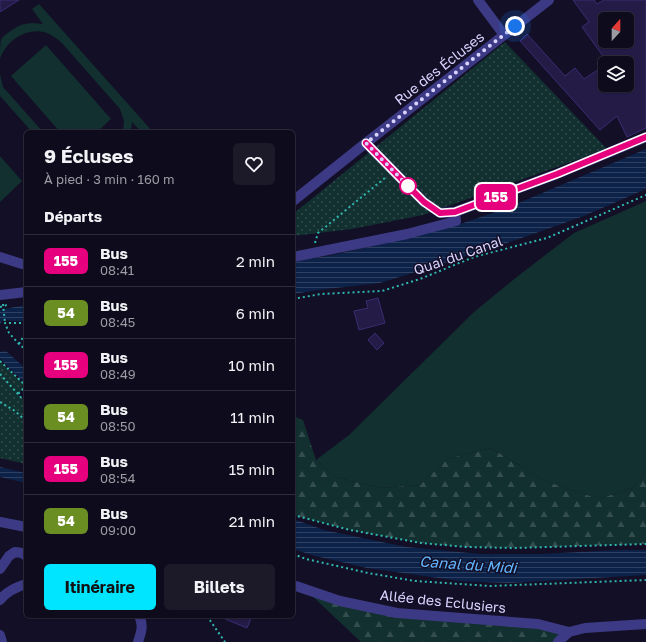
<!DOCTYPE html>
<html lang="fr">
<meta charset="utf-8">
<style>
:root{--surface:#0e0b1c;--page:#1c1929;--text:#f1f3f6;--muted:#9b9ba3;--line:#2e2b3b;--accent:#00e5ff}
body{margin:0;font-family:"Golos Text",sans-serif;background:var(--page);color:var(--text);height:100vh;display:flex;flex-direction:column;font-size:15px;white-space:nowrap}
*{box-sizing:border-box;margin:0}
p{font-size:13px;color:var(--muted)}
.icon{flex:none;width:22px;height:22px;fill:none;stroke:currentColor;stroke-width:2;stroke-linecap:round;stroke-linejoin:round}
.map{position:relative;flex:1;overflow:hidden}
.sheet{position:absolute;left:24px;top:130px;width:271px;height:488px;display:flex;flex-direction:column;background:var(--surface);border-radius:6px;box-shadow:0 1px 3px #0004,0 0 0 1px var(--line)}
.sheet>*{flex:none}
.badge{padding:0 8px;border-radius:6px;font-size:14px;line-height:26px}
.needle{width:26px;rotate:21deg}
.buttons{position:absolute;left:598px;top:12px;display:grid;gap:8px}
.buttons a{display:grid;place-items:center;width:36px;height:36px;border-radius:6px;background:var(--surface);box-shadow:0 1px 3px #0004,0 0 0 1px var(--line);font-size:20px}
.you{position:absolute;width:20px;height:20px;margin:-10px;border:3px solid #fff;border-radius:50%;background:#1a73e8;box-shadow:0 0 0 6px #1a73e833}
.map>.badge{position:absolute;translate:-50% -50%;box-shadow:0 0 0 2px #fff}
h2{padding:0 20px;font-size:15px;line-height:36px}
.round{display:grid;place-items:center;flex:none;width:42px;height:42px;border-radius:6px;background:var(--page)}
.headline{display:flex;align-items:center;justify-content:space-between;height:68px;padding:0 20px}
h1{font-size:19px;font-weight:700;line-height:30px}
.cta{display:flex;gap:8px;margin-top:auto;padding:8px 20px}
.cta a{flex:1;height:46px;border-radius:6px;background:var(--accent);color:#111;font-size:16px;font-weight:700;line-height:46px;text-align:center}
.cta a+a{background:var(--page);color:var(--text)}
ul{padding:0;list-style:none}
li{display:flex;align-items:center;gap:12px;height:52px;padding:0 20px;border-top:1px solid var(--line)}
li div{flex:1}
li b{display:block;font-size:15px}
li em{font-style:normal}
li .badge{min-width:44px;font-weight:700;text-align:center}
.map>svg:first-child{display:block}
.green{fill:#12302f}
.forest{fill:url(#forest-firs)}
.park{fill:url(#park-dots)}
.water{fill:url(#water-rules)}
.building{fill:#241b47;stroke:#3b2d73;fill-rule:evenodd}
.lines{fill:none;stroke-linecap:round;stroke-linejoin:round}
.path{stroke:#2fb8b0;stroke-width:2;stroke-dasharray:2 3;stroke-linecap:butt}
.minor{stroke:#3d3a85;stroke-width:10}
.line-casing{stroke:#fff;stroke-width:9}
.line{stroke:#e6007e;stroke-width:6}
.walk{stroke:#d9d4ff;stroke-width:4;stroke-dasharray:0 7.2}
.stop-dot{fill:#fff;stroke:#e6007e;stroke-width:2}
.labels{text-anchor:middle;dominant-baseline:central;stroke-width:3;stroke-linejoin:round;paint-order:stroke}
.street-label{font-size:14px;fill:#d9d4ff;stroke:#130f26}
.water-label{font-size:15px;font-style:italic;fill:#62b6ff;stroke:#130f26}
</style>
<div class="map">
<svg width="646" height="642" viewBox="0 0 646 642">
<defs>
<pattern id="forest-firs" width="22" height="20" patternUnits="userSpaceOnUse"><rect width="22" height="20" fill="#12302f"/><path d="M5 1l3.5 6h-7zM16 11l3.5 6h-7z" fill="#344d4e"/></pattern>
<pattern id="park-dots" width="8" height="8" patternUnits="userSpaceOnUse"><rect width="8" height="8" fill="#12302f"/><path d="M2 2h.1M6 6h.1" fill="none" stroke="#344d4e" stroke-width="1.8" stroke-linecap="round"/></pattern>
<pattern id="water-rules" width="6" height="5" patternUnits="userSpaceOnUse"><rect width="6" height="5" fill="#0c2248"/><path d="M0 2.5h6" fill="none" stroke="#2f4163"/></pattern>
</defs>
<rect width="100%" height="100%" fill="#130f26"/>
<path class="green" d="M39,4L153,132H141L132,122L131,132H123L124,121L120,109L61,42C56,38 50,34 44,32C25,28 6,41 0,59C0,54 0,45 1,40C2,37 5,35 8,33C20,23 28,22 43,24L32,9Z
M46,45L111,119L97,132H60L11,76Z
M0,74L3,87L43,132H32L0,96Z
M0,156L22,181L0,202Z
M646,201V472L632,488L599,499L545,481L491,448L447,459L420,485L381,488L335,477L316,460L349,435L474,312L518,276L574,233Z"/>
<path class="forest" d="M293,416L303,420L316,460L335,477L381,488L420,485L447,459L491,448L545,481L599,499L632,488L646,472V544L515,548L466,547L421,543L350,530L293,515Z
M309,593L340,601L569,632L558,642H361Z"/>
<path class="park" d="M505,42L607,149L423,215L352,229L293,236V214Z
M0,361L26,386L18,394L26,402V464L0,458Z"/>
<path class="water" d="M646,149V189L584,216L519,239L419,271L380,283L318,290L293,294V261L328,256L409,238L460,224L507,208Z
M26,305V321H11L5,319L3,320L0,324V310L15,307Z
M6,351L26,369V384L5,364L0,358V352Z
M0,467L26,473V483L0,477Z
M293,519L324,530L367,539L407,547L480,554H541L618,550H646V575L508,583L460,581L367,568L315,556L293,549Z"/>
<path class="building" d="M0,0H19L0,12Z
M573,0H594L597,4L604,0H646V128L627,137L617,116L600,130L520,41L527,34L565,76L575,68L584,79L605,65V85H627V63H608L582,27L589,22ZM605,19H627V41H605Z
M378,298L385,323L359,330L354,311L368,308L366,301Z
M375,333L384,343L377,350L368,340Z
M218,616H252L247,628Z"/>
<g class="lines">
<path class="path" d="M315,243L318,233L386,177
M293,299L321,294L382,291L420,279L474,257L547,238L646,195
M3,304L5,323
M0,307L7,305
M26,323H5L9,333L19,344L26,350
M19,344L23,337L26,336
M0,361L26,386L18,394
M0,374L26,403
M0,402L15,411L26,421
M293,515L350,530L421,543L466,547L515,548L646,544
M293,554L306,559L368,573L415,581L490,586L646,580
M207,616L225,642"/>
<path class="minor" d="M478,0L504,35
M366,143L410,188L424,202L440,213L455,212L557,174L646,137
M293,201L362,146L549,0
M0,257L22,264H26
M293,257L313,253L407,234L456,221L455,212
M0,295L26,292
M0,522L26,527
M0,569L9,556L15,552L22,553L26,556
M293,585L340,601L397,613L538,624L569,632
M0,600C7,591 16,587 26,584
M0,635L2,642
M138,642C141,633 144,625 139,616
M558,642L569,632L585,628L646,624"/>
</g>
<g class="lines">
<defs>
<path id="line" d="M366,143L410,188L424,202L440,213L455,212L557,174L646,137"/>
</defs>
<use href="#line" class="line-casing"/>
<use href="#line" class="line"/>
<path class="walk" d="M408,186L410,188L366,143L515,26"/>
</g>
<circle class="stop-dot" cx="408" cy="186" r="8"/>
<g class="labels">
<g class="street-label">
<text transform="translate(439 68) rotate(-38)">Rue des Écluses</text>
<text transform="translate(458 255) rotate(-19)">Quai du Canal</text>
<text transform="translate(443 601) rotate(6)">Allée des Eclusiers</text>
</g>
<g class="water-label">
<text transform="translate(468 564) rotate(4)">Canal du Midi</text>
</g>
</g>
</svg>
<div class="buttons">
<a><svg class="needle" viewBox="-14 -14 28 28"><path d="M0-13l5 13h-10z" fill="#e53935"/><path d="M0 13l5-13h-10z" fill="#9b9ba3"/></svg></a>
<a><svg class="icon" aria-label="layers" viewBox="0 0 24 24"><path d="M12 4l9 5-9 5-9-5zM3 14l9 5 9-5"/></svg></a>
</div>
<div class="you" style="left:515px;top:26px"></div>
<b class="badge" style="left:496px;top:197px;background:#e6007e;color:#fff">155</b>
<section class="sheet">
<div class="headline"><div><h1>9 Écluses</h1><p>À pied · 3 min · 160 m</p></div><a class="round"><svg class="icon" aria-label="heart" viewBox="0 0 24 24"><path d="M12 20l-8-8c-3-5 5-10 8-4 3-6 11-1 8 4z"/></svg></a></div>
<h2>Départs</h2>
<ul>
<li><span class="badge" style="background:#e6007e;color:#fff">155</span><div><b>Bus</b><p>08:41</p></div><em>2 min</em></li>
<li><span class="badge" style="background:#6b8e23;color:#fff">54</span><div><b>Bus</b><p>08:45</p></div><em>6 min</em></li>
<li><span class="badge" style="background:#e6007e;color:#fff">155</span><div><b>Bus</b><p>08:49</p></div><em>10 min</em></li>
<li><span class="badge" style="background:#6b8e23;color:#fff">54</span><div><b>Bus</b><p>08:50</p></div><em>11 min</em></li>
<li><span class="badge" style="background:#e6007e;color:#fff">155</span><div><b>Bus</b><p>08:54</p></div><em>15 min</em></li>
<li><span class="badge" style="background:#6b8e23;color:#fff">54</span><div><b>Bus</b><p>09:00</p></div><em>21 min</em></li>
</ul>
<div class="cta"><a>Itinéraire</a><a>Billets</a></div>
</section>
</div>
